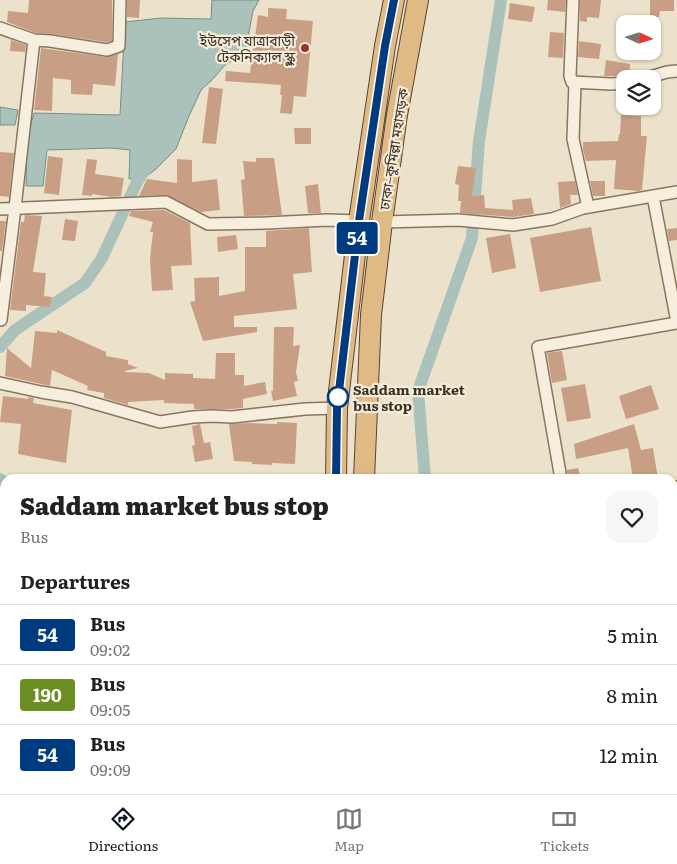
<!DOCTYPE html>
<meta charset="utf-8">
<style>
:root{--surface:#fff;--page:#f6f6f6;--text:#222;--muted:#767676;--line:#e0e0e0;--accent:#111827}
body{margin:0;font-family:Literata,"Noto Sans Bengali",serif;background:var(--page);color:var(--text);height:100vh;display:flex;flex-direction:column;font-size:19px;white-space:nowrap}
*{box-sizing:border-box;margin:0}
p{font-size:16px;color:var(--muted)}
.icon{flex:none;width:28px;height:28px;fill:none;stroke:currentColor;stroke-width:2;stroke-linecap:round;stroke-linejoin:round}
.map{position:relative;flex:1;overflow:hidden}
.side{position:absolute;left:0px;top:474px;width:678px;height:321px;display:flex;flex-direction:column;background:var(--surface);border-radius:15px 15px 0 0;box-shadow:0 1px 4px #0004}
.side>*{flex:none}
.badge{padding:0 10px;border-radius:4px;font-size:18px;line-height:32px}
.needle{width:32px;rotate:94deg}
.fabs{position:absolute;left:616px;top:15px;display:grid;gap:10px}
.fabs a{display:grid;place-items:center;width:45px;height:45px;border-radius:10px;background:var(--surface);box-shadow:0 1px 4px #0004;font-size:25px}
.map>.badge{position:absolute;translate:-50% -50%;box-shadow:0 0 0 2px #fff}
h2{padding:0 20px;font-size:19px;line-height:45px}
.round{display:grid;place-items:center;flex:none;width:52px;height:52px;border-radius:15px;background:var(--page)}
.overview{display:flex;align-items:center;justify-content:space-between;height:85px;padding:0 20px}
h1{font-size:24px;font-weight:800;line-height:38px}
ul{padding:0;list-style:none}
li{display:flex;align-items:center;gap:15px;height:60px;padding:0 20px;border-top:1px solid var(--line)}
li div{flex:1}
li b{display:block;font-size:19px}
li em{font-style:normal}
li .badge{min-width:55px;font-weight:700;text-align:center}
.dock{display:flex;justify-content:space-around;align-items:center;height:70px;border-top:1px solid var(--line);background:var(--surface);font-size:14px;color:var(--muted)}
.dock a{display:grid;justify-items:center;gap:2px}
.dock .active{color:var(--accent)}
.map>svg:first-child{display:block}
.water{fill:#abc2ba;stroke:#729088}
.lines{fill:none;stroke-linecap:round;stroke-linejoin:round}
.canal{stroke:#abc2ba;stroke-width:12}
.building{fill:#c89f84}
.minor-casing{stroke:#897560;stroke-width:14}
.secondary-casing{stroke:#6b5643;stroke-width:19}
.trunk-casing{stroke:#574333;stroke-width:22}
.minor{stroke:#f7efde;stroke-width:11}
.secondary{stroke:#f7efde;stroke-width:16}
.trunk{stroke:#e0ba85;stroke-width:20}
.line-casing{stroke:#fff;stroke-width:11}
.line{stroke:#003b80;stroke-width:8}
.poi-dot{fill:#943436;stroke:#f4ecda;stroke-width:2}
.stop-dot{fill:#fff;stroke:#003b80;stroke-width:2.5}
.labels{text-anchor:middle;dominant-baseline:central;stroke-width:4.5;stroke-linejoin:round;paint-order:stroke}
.poi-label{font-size:14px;fill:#3a2d22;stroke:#f4ecda;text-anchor:end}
.street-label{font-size:14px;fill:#3a2d22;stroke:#f4ecda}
.stop-label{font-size:14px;font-weight:bold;fill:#3a2d22;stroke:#f4ecda;text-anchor:start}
</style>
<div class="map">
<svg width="677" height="794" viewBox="0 0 677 794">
<rect width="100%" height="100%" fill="#ece2cb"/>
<path class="water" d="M212,0H259L253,11L245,53L226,64L212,80L201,90L189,116L176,149L156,169L143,179H129L130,150L111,148L47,150L43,186H26L27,138L34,113L120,115L125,22L161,18L211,19Z
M0,107L18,110L15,125H0Z"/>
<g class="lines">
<path class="canal" d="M0,347L15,330L85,283L102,258L137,182L147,166
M0,479L5,483
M425,479L418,391L472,238L479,141L501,0"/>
</g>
<path class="building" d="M29,0H112V41L106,42L51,34L36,33L7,22L8,11L28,13Z
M127,0H140L139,18L127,17Z
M548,0H566L565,12L547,10Z
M580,0H601L599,18L587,17V22L580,21Z
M650,0H674V11H660L659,17H650Z
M510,3L535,7L532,22L508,19Z
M268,8L287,9L286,19L313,21L306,97L294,96L292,114L280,113L282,95H280L281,85L225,81L226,71L250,73L258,15L268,17Z
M550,32L564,33L563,58L548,57Z
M11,40L26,45L25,52L10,51Z
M579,41L601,44L599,59L578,57Z
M41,48L106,57L118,54L115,86L93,84L92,95L71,94V80L53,78L52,111L34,110Z
M606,60L630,64L629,76H604Z
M209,87L223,89L216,144L202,143Z
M621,115L641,116V136H647L642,190L638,191L614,189L616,160L586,161L583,150V142L618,141L619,134H620Z
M294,128H311V144H295Z
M0,152L14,153L9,197L0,196Z
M48,156L63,158L59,195L44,193Z
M256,158H274L282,215L244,216L241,180L245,179L243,161L256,162Z
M87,159L97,160L95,174L124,178L121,196L112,197L92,194V196L82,195Z
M177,159L192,160V182L217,179L220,210L201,212L166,195L139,196L147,179L177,183Z
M458,166L476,168L472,196L484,195L485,208L513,210L512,200L531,198L534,214L513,217L460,213L461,201H458L459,185L455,184Z
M575,181L578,195H570L571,204L560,208L558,182Z
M590,181H605V196H593Z
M318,184L321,213H308L305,186Z
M164,210L190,223L192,265L171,266L173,290L152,291L150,258L153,232H150L153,222L129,216L131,211Z
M25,215L42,216L33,272L46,273L44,296L52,297L50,307L26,305V311L10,310L21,222H24Z
M65,219L78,221L75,241L62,240Z
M0,221H6L2,251H0Z
M591,227L601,281L540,292L530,238Z
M309,228L312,272L293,274L297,309L234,316V327H257V332L203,341L190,302L195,301L194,278L219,277V296L245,291V247H266V231Z
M677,228V240L669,241L667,229Z
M510,234L516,268L492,273L486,238Z
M236,235L238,249L218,252L217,237Z
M274,327H294L293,346L300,345L296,372L298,381L294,382L297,396L273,401L271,391H273Z
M57,330L106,352V356L128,360V364L138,368L125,371V372L149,373L165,380V373L193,374V378L215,379L216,353H235V375H244V386L265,382L267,394L243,399V408L232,409H194V404L164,403V400L128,402V405L104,398V393L87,390L88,386L52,370L50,386L5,376L7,348L31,368L35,331L57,333Z
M562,351L567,380L552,383L547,353Z
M585,384L591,418L567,422L561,388Z
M651,385L659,409L626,419L619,396Z
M3,396L29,399L27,397L34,398L33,403L72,410L66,463L18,454L21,424L0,422Z
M277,422L297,423L295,464L272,463V465L252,464V462L234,461L229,424L250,423L277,424Z
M200,424L204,443L210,442L213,459L195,462L192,446L195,445L192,426Z
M634,424L641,450L653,448L658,479H633L628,448L576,459L574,444Z
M578,468L581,479H568L567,470Z"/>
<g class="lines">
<defs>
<path id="minor" d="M573,0L570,76L572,82L611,84L625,83
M0,28L34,40L50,41L107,50L119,46L120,0
M643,79L667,72L677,71
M575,83L573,139L588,207
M653,196L677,322
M0,209L166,202L208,224L266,223L327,220L359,221
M382,222L458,220L513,225L552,219L583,208L677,192
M1,320L15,208L34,40
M0,383L41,392L72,397L160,422L193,417L212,416L232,417L305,409L337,408
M561,479L538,347L677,323
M672,487H677
M0,788H5
M22,792L79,794
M149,794L160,790"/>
<path id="secondary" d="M672,724L677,723"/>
<path id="trunk" d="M336,479L337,408L359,221L385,46L394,0
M364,479L371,315L382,222L397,115L418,0
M344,790V794
M375,790L376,794"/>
</defs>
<use href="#minor" class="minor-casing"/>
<use href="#secondary" class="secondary-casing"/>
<use href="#trunk" class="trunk-casing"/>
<use href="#minor" class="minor"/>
<use href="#secondary" class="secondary"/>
<use href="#trunk" class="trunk"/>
</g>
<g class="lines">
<defs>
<path id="line" d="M336,479L337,408L359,221L385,46L394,0"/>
</defs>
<use href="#line" class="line-casing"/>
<use href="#line" class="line"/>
</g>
<circle class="poi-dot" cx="305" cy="48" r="5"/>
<circle class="stop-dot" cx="338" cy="397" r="10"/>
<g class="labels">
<g class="poi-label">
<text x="295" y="40">ইউসেপ যাত্রাবাড়ী<tspan x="295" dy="16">টেকনিক্যাল স্কুল</tspan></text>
</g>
<g class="street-label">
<text transform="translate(393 149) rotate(-81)">ঢাকা–কুমিল্লা মহাসড়ক</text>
</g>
<g class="stop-label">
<text x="353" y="389">Saddam market<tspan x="353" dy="16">bus stop</tspan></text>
</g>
</g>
</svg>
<div class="fabs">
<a><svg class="needle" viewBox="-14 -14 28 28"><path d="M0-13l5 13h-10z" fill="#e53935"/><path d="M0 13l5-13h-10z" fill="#767676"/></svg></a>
<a><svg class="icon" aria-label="layers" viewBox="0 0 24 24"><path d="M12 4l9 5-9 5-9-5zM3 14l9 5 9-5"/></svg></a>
</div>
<b class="badge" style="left:357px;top:238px;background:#003b80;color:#fff">54</b>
<section class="side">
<div class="overview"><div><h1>Saddam market bus stop</h1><p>Bus</p></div><a class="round"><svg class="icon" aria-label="heart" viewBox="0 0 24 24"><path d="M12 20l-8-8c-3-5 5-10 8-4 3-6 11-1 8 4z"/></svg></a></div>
<h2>Departures</h2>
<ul>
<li><span class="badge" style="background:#003b80;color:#fff">54</span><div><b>Bus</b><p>09:02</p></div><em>5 min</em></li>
<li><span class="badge" style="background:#6b8e23;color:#fff">190</span><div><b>Bus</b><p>09:05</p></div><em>8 min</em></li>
<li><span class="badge" style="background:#003b80;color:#fff">54</span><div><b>Bus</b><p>09:09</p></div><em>12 min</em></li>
</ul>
</section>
</div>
<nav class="dock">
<a class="active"><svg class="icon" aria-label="directions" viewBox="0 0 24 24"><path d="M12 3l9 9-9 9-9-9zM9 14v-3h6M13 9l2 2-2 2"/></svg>Directions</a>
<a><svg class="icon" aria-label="map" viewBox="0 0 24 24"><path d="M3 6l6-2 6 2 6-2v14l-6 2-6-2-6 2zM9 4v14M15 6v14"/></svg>Map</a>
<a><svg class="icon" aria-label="tickets" viewBox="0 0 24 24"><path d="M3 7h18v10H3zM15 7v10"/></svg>Tickets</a>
</nav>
